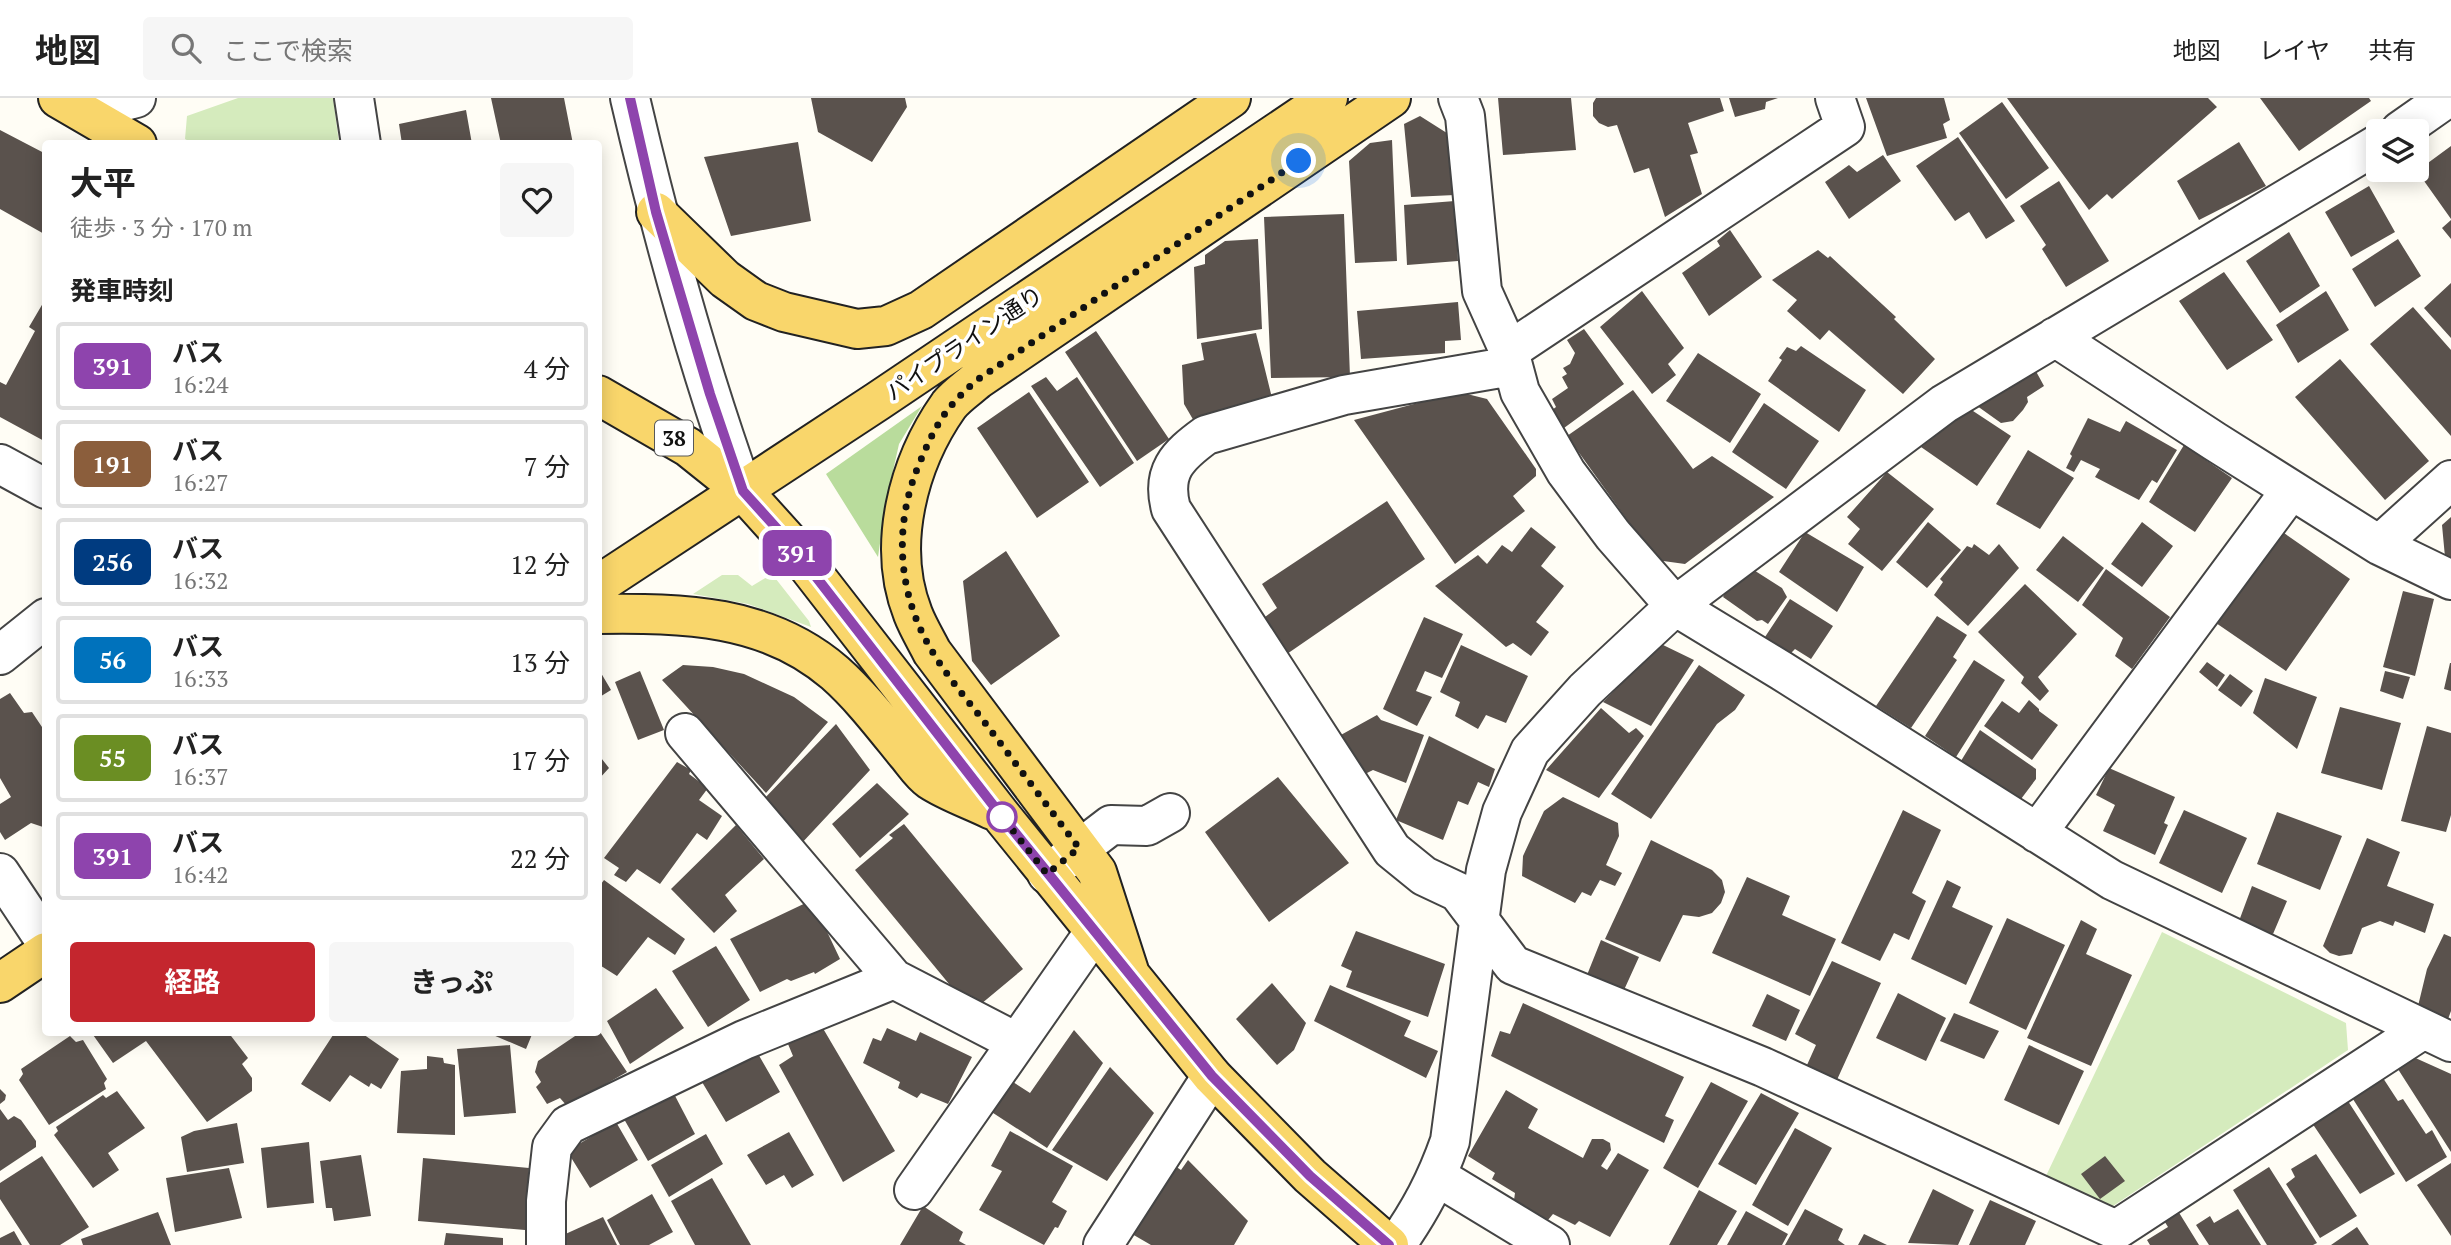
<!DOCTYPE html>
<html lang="ja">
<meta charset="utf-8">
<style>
:root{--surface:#fff;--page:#f6f6f6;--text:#222;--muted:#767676;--line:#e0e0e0;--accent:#c4262e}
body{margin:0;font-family:"PT Serif","Noto Sans JP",serif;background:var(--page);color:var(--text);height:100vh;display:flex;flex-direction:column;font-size:26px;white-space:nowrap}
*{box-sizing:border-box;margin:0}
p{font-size:23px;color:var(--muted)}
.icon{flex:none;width:38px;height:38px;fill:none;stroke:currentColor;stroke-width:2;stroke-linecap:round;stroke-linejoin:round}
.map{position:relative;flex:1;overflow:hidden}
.panel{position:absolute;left:42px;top:42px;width:560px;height:896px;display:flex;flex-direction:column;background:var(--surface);border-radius:7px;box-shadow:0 4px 18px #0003}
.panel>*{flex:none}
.badge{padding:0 14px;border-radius:10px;font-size:24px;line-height:46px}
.buttons{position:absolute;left:2366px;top:21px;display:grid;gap:14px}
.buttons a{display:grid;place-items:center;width:63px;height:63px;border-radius:7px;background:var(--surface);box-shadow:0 4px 18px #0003;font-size:35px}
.you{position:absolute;width:35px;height:35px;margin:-18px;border:5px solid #fff;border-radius:50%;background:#1a73e8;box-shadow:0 0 0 10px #1a73e833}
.map>.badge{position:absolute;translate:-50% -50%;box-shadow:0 0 0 4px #fff}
h2{padding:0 28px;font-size:26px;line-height:63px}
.round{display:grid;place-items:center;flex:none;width:74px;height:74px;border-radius:7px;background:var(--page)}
.headline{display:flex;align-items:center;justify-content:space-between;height:119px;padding:0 28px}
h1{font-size:33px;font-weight:700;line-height:52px}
.action{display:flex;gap:14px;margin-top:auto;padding:14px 28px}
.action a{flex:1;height:80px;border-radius:7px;background:var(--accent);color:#fff;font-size:28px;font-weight:700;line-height:80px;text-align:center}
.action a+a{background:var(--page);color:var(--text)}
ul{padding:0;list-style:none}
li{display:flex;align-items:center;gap:21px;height:88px;margin:0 14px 10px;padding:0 14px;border:4px solid var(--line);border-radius:7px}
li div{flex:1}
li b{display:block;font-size:26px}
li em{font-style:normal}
li .badge{min-width:77px;font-weight:700;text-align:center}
header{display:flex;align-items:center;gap:42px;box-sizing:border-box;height:98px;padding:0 35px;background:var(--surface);border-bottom:2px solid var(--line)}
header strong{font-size:33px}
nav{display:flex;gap:38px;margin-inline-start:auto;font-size:24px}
.search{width:490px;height:63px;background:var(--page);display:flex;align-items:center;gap:18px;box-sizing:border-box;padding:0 24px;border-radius:7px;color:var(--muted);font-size:26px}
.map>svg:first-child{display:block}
.green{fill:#d5ebbd}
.forest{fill:#b9dc9c}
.building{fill:#5a524d}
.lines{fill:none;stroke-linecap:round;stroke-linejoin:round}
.minor-casing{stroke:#444;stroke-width:42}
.major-casing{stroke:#222;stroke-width:42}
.minor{stroke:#fff;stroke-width:38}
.major{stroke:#f9d66b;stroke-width:38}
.line-casing{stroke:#fff;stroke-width:16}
.line{stroke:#8e44ad;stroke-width:10}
.walk{stroke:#111;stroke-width:7;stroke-dasharray:0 12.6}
.stop-dot{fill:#fff;stroke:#8e44ad;stroke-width:3.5}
.labels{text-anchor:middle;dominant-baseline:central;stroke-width:7;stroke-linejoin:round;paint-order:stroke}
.shield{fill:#fff;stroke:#585858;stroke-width:2}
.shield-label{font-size:21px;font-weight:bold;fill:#111}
.street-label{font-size:23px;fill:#111;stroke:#fff}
</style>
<header>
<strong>地図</strong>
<div class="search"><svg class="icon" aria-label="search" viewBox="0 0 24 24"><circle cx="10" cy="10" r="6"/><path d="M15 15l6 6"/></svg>ここで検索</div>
<nav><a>地図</a><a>レイヤ</a><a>共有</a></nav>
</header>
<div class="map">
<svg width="2451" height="1147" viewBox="0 0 2451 1147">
<rect width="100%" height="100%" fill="#fffdf5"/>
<path class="green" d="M238,0H333L339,45L194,46L185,41L187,18Z
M772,476L809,523L811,529L748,506L693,496L722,477H738L752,488Z
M2162,834L2346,925L2348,952L2110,1110L2045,1080Z"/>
<path class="forest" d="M922,308L899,346L886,404L878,459L826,376Z"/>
<path class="building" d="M491,0H564L573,46H501Z
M811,0H905L907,9L872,64L818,34Z
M1498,0H1571L1576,52L1503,57Z
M1596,0H1720L1724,13L1688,25L1698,55L1690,57L1702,96L1665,119L1649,70L1634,75L1617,27L1608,29L1599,25L1593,18V5Z
M1729,0H1778L1766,4L1765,11L1735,19Z
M1866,0H1944L1950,22L1943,26L1947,40L1887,58Z
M2007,0H2208L2217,9L2112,101L2107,96L2089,112Z
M2260,0H2369L2371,3L2299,53Z
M2002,4L2049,70L2006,101L1959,35Z
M466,12L472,46H402L399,26Z
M1420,18L1450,37L1455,97L1411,99L1404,26Z
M0,32L46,56V137L0,111Z
M1958,39L2015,123L1986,141L1969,114L1955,123L1916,68Z
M1392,42L1397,163L1355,165L1349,63L1370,45Z
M798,44L811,123L731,138L704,59Z
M2239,44L2266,88L2199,122L2177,83Z
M2451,48V121L2417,73Z
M1883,57L1901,83L1849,121L1825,84L1849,67L1857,74Z
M2059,83L2109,163L2066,189L2042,151L2046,147L2020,108Z
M2369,88L2395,134L2351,159L2325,114Z
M1455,103L1458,163L1407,167L1404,107Z
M1344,116L1350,279L1271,280L1264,119Z
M2451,122V141L2442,130Z
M1730,132L1762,179L1709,218L1682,175L1720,148L1717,143Z
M2289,134L2320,188L2280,215L2246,163Z
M1258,141L1262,231L1197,241L1194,169L1205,166V157L1225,143Z
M2398,141L2421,178L2375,209L2352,171Z
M1818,152L1828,160L1830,158L1896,219L1894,221L1935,261L1903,296L1829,232L1820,242L1787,213L1797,202L1772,182Z
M2224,174L2273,242L2227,272L2179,203Z
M2451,185V240L2424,210Z
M1642,193L1684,250L1668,266L1676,277L1652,296L1600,229Z
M2326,193L2349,232L2298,265L2276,227Z
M46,200V344L0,319V284L6,287L35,233L29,229Z
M1458,204L1461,242L1445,243V255L1361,261L1357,213Z
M2413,209L2451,252V338L2370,246Z
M1584,231L1624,286L1564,330L1552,312L1556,309L1552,301L1568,290L1562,279L1567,276L1563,270L1570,266L1575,255L1567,242Z
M1096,233L1169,341L1137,363L1065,254Z
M1256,235L1274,308L1198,330L1184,306L1182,267L1204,262L1201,245Z
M1801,248L1866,292L1839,334L1768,283L1782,262L1779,260L1787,249L1796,253Z
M1698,255L1761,296L1730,345L1666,303Z
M2340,261L2429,363L2385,402L2295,299Z
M2032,266L2044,288L2027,299L2028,304L2023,312L2013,323L2001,325L1973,305Z
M1046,279L1057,293L1077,279L1134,365L1100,389L1031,288Z
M1633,292L1693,371L1712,358L1774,399L1685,466L1656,462L1567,338Z
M1029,294L1089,384L1037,420L977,330Z
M1459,294L1487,301L1536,371V378L1513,398L1525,413L1455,466L1354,322Z
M1764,305L1819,343L1786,391L1732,354Z
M1970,311L2011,338L1977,388L1921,349Z
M2088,320L2120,334L2126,323L2177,352L2157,385L2152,382L2139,402L2095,379L2100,371L2081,362L2074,374L2066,370L2072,358L2070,356Z
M2184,347L2232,380L2195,434L2149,404Z
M2028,352L2074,380L2040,431L1996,406Z
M1887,374L1934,411L1882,473L1848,446L1860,431L1847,419Z
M1387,403L1425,461L1284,558L1261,522L1277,510L1262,486Z
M2451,419V461L2445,459L2442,427Z
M1928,424L1961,452L1927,490L1896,464Z
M2142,424L2173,448L2142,489L2111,466Z
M1531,429L1556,449L1541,468L1564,488L1536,524L1549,534L1531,558L1513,545L1506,549L1435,488L1478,457L1487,466L1502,447L1512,454Z
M2281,433L2350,481L2286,573L2216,525Z
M1805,434L1864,469L1837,514L1779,474Z
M2063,438L2104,470L2078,504L2036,472Z
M1974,446L1989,457L1999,446L2019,470L1968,528L1934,497L1943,484L1940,481L1967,448L1972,450Z
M1006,453L1060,538L991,587L972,563L963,483Z
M1749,469L1782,490L1787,499L1768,526L1762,522L1757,523L1723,499L1736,477Z
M2106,471L2170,519L2132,571L2115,558L2123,540L2082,507Z
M2025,486L2077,536L2038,579L2049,593L2040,603L2021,585L2024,579L1978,534Z
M2403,493L2434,501L2415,578L2383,569Z
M1790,501L1833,528L1811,561L1795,551L1790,556L1765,539Z
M1937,518L1967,537L1953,559L1957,562L1911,630L1876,608Z
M1424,519L1463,536L1442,580L1425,573L1416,593L1432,599L1417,628L1383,611Z
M1661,546L1694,562L1651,628L1603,604Z
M1461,547L1528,578L1506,625L1486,617L1478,631L1455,618L1460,604L1440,594Z
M1974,562L2005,582L1956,659L1925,638Z
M2207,564L2225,577L2217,589L2199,574Z
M2450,565H2451V593L2444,591Z
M683,567L713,569L744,576L794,599L828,624L766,695L662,582Z
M1699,567L1745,597L1735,612L1717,626L1651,721L1611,696Z
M640,573L664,632L638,642L615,584Z
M2385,573L2410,579L2403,601L2380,593Z
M601,575L611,592L598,600V576Z
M2230,576L2253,593L2241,609L2218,592Z
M2265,580L2317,599L2297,651L2253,615Z
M10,595L24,615L32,614L46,635V730L31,725L5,742L0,734V706L11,699L0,680V601Z
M2029,602L2039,611V613L2058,627L2032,662L1984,628L2002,603L2019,615Z
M2340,609L2401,625L2382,692L2321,675Z
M1601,610L1629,635L1636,630L1644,638L1599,700L1546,672Z
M1377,617L1381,622L1424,637L1406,685L1373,672L1363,677L1339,638Z
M836,626L870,672L800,747L762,703Z
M2427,628L2451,635V717L2446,734L2401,723Z
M1980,632L2036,671V681L2018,705L1956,671Z
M1429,638L1495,671L1489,689L1478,684L1468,707L1458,703L1443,742L1396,722Z
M598,656L609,670L598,682Z
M677,664L691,672L689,676L708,690L699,702L722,718L707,742L697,735L660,786L637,771L626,784L614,777L619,770L604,760Z
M2109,670L2175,699L2164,725L2168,727L2155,757L2103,733L2115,707L2096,697Z
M1278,679L1349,765L1269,824L1205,734Z
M877,685L909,716L860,760L832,726Z
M1563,699L1618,725L1619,738L1606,767L1622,775L1615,788L1600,782L1591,798L1582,794L1575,805L1522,778L1523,758L1544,713Z
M1903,712L1941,732L1912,795L1926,803L1909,842L1894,835L1880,863L1841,845Z
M2184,712L2247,740L2222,795L2159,765Z
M2277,714L2342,738L2320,792L2257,766Z
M904,726L1023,871L981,906L954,892L855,772L893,740L889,737Z
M736,727L764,761L725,797L737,813L714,835L671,791Z
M2367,740L2400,754L2387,788L2434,806L2425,835L2395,823L2393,828L2380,823L2362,830L2352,856L2339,858L2330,855L2323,848Z
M1651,742L1712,772L1722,782L1725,794L1721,805L1712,815L1699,819L1683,817L1660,864L1605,841Z
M1747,779L1790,798L1782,817L1836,841L1810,898L1712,855Z
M604,782L685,841L675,857L648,839L617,878L598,866V790Z
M1947,782L1961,789L1952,809L1993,828L1966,887L1911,861Z
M2252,788L2287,803L2273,836L2239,823Z
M812,802L840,861L815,876L814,874L791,883L787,881L760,894L730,841Z
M2007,820L2065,847L2026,932L1969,905Z
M2081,822L2097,831L2086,856L2132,877L2091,968L2027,940Z
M1356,833L1445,866L1428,919L1346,889L1352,873L1341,868Z
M2444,836L2451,839V913L2448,921L2418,908L2427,871Z
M1601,842L1639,859L1624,892L1587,877Z
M716,848L750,902L708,929L672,873Z
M1832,863L1881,885L1836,984L1807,967L1816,947L1795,936Z
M1272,885L1306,925L1294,952L1277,967L1236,921Z
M1330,887L1411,923L1404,938L1438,953L1426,980L1314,923Z
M656,890L684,930L630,966L607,923Z
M1898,895L1946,920L1926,963L1876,940Z
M1767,896L1800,912L1786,943L1752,928Z
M1523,905L1684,979L1665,1018L1674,1022L1664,1045L1491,958L1500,933L1510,936Z
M1954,915L1999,933L1984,961L1940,943Z
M821,927L895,1053L843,1084L779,967L793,958L788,946Z
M887,930L916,943L920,934L972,959L948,1006L921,995L917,1000L898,990L900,984L863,965L873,940L881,943Z
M598,931L627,974L567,1008L560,1000L547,1006L536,989L541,984L535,974L538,963L581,934H598Z
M1074,932L1103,965L1047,1050L987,1011L1010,982L1030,995Z
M91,934H228L248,960L242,966L252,980V993L207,1024L146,943L113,965Z
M335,934H360L399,961L381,991L371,985L369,989L350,977L330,1004L301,986Z
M486,934H533L526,951Z
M70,938L76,944L83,942L107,981L104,985L106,991L49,1027L19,982L23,976L21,971Z
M510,947L516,1015L464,1019L457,951Z
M2029,947L2084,973L2059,1027L2004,1002Z
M757,954L780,994L726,1024L702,984Z
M427,958L443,960L444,965L455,967V1037L397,1035L401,973L427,971Z
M2411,958L2451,976V1054L2396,968Z
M1110,969L1154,1015L1107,1083L1052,1052Z
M2383,980L2398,1003L2403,1001L2426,1036L2432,1032L2447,1059L2406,1084L2351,998Z
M1711,984L1748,1003L1698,1090L1663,1070Z
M0,991L6,997L5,1002L0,1006Z
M1506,992L1538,1011L1528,1030L1583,1060L1592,1041H1603L1610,1045L1611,1052L1601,1068L1607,1072L1618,1055L1649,1072L1610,1139L1579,1123L1575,1127L1553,1116L1548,1122L1514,1102L1515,1095L1492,1081L1495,1075L1468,1058Z
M117,993L145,1030L108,1055L119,1072L93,1090L54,1037L58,1033L56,1029L103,997L106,1000Z
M673,994L695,1036L648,1063L624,1021Z
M1761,995L1799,1015L1756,1087L1718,1066Z
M2346,1000L2395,1076L2360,1096L2310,1022Z
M0,1011L8,1022L14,1018L21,1022L36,1043V1049L0,1073Z
M616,1024L638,1062L590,1090L567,1053Z
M237,1025L244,1065L187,1074L181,1039L194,1033Z
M1795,1030L1832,1050L1788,1128L1752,1107Z
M1010,1033L1073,1068L1052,1104L1067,1113L1058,1130L1055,1129L1044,1147L979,1112L1002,1073L991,1068Z
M789,1034L814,1077L792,1090L784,1077L766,1087L747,1057Z
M706,1036L723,1066L669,1099L651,1067Z
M309,1044L314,1105L267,1110L261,1050Z
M2316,1056L2357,1118L2320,1140L2286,1086L2295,1079L2291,1071Z
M361,1057L371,1118L334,1123L332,1110H326L320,1063Z
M42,1058L89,1129L60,1147H30L0,1101V1085Z
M2105,1058L2125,1083L2100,1101L2081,1076Z
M423,1060L529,1070L525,1132L418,1123Z
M1188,1062L1248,1123L1234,1147H1151L1132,1136L1175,1068L1181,1072Z
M2451,1065V1138L2417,1087Z
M2269,1069L2317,1145L2313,1147H2267L2233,1092Z
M229,1070L242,1120L175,1134L166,1080Z
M712,1080L751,1147H695L671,1103Z
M1933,1091L1974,1112L1958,1147L1908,1145Z
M1699,1092L1737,1113L1717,1147H1669Z
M652,1096L673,1134L649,1147H620L607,1122Z
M1990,1102L2036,1123L2025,1147H1969Z
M923,1108L963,1134L959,1143L966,1147H900Z
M1805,1111L1843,1131L1838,1142L1845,1147H1785Z
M2238,1111L2261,1147H2209L2196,1127L2210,1118L2214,1125Z
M1746,1113L1788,1136L1782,1147H1727Z
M2178,1113L2199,1147H2150L2147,1142L2168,1129L2163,1121Z
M158,1114L171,1147H83L81,1141Z
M603,1119L617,1147H554L561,1138Z
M2357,1129L2369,1147H2331Z
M14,1133L22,1147H0V1140Z
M446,1135L503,1140V1147H444Z
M1864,1136L1887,1147H1858Z"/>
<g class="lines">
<defs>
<path id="minor" d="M354,0L361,46
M630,0C661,133 697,264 743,393
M1458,0L1465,18L1482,193L1509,253L1520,294L1566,374L1613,437L1675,508L1782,573L2112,782L2451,944
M73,8L109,7L136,0
M2400,33L2447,0
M2055,239L2214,343L2379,447L2451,482
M1509,253L1845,29L1835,0
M1512,268L1344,297L1206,337C1177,358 1161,374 1171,411L1392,752L1424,778L1458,794L1513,867L1763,969L2116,1132L2422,932
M0,366L46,391
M2379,447L2451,382
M0,557L46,520
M685,635L894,881
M2037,735L2291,392
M0,775L46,844
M1047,776L1111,727L1147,728L1170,715
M1438,1079L1550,1147
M914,1092L1095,833
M546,1147V1103L552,1049L568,1027L744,942L894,881L1016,944
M1103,1147L1212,978
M1396,1147C1420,1113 1436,1083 1450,1043L1486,772L1502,714L1530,653L1585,592L1675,508L1944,306L2378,46"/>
<path id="major" d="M58,0L137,46
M656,114L725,181L756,203L784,214L857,231L886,228L921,212L1231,0
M598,297L688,349L743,393L789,444L1000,716L1212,978L1310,1078L1389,1147
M598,487L878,303L1328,0
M598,516C683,515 767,516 835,575C861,598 883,627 905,654C913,663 920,675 930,682C948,694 972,702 992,712
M1129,873L1097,774L932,554C926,542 918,529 913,516C886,448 908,365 949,307C956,298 968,290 977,282L1391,0
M0,885L46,854"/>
</defs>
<use href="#minor" class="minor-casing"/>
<use href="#major" class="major-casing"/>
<use href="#minor" class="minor"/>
<use href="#major" class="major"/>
</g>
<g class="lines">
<defs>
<path id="line" d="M630,0L656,114L710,296L743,393L789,444L1000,716L1212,978L1310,1078L1389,1147"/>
</defs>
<use href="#line" class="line-casing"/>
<use href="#line" class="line"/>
<path class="walk" d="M1002,719L1000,716L1047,776L1079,750C1049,710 1019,670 989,630C970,605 948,580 932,553C897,495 893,426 920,364C936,326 945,310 977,282L1299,63"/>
</g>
<circle class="stop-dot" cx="1002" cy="719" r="14"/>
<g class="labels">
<rect class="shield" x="655" y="322.5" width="38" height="35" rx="5"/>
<g class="shield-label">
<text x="674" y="340">38</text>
</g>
<g class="street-label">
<text transform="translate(964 245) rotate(-34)">パイプライン通り</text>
</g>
</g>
</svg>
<div class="buttons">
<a><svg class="icon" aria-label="layers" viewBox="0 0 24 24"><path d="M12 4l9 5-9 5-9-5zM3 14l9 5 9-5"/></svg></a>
</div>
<div class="you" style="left:1299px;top:63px"></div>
<b class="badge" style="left:797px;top:455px;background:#8e44ad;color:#fff">391</b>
<section class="panel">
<div class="headline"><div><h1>大平</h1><p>徒歩 · 3 分 · 170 m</p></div><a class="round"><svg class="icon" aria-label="heart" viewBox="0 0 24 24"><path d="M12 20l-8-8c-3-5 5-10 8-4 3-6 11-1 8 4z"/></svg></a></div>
<h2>発車時刻</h2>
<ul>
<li><span class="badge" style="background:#8e44ad;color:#fff">391</span><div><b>バス</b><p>16:24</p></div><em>4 分</em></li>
<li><span class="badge" style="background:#8b5e3c;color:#fff">191</span><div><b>バス</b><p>16:27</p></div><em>7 分</em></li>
<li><span class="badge" style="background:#003b80;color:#fff">256</span><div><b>バス</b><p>16:32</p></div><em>12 分</em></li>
<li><span class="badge" style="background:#0072bc;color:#fff">56</span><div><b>バス</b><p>16:33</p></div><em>13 分</em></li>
<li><span class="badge" style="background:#6b8e23;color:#fff">55</span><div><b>バス</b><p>16:37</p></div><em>17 分</em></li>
<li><span class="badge" style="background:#8e44ad;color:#fff">391</span><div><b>バス</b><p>16:42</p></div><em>22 分</em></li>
</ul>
<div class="action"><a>経路</a><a>きっぷ</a></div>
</section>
</div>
